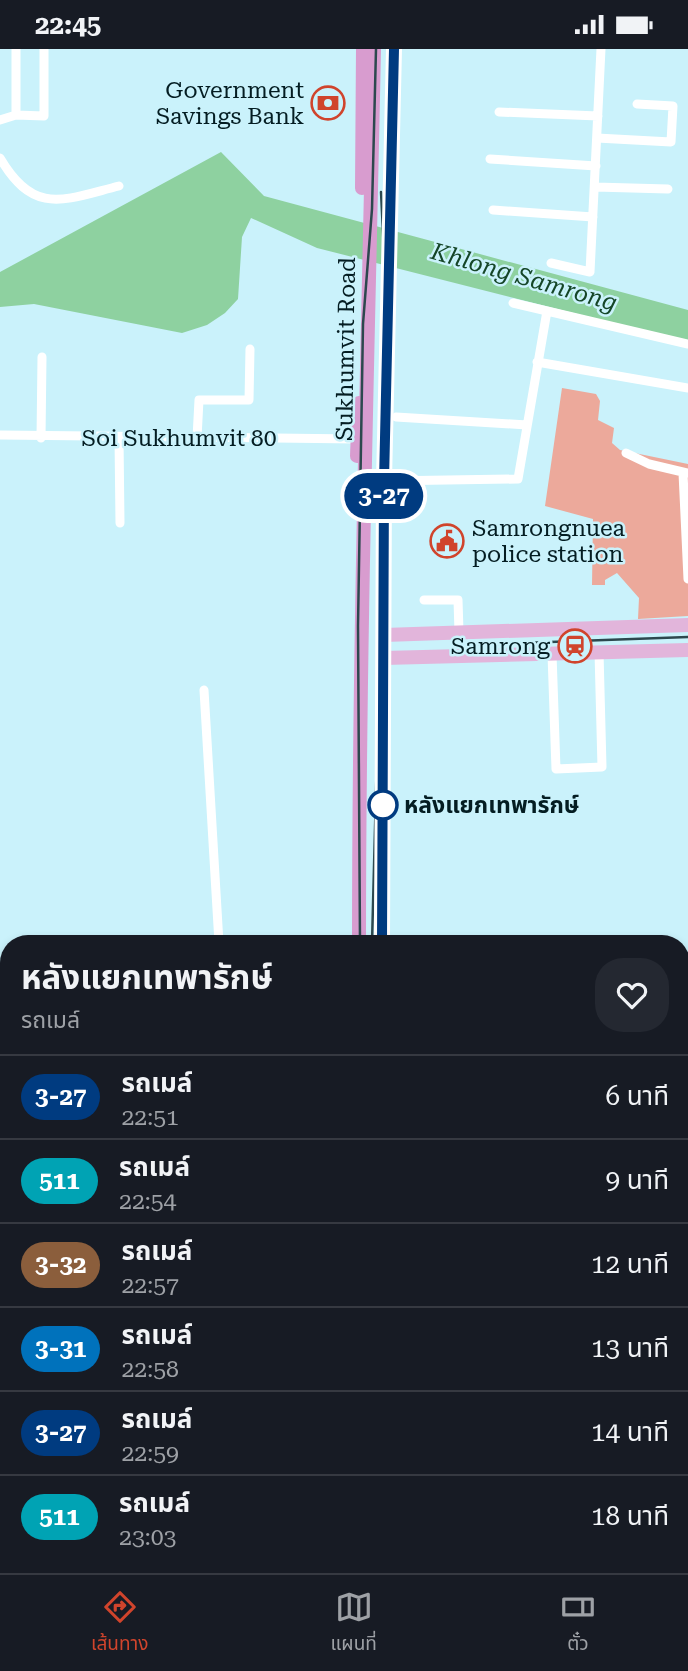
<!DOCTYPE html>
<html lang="th">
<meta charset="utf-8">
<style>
:root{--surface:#171b24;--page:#242831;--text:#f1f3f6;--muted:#9ea1a6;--line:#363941;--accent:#d0442c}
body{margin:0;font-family:"Roboto Serif","Noto Sans Thai",serif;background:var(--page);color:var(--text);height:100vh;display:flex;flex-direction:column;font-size:26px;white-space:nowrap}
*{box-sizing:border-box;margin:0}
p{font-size:23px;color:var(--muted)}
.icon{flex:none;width:38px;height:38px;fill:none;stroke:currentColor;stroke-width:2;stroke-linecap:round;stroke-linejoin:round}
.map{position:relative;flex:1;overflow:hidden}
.panel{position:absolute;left:0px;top:886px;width:690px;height:639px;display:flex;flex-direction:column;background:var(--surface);border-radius:28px 28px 0 0;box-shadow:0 4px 10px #0003}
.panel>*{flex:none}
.badge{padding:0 14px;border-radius:23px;font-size:24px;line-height:46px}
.map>.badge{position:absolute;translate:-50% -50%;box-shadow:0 0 0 4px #fff}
.round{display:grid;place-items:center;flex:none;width:74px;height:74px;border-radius:28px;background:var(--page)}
.summary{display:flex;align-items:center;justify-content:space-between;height:119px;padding:0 21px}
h1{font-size:33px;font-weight:700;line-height:52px}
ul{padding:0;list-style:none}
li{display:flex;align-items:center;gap:21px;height:84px;padding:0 21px;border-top:2px solid var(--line)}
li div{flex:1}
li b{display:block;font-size:26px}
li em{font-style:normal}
li .badge{min-width:77px;font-weight:700;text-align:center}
.status{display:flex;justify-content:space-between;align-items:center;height:49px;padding:0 35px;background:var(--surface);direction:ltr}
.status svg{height:19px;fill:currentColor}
.tabs{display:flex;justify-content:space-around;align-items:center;height:98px;border-top:2px solid var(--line);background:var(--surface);font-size:19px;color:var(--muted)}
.tabs a{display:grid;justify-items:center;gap:4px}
.tabs .active{color:var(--accent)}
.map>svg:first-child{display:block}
.green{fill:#eca99b}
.water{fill:#8ed1a0}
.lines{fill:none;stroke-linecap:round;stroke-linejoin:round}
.minor{stroke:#fff;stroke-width:9}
.secondary{stroke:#f0daed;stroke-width:12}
.primary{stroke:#e2b5db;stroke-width:14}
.trunk{stroke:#d89ccf;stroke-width:14}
.rail{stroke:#2c484e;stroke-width:2.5}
.line-casing{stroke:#fff;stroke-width:16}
.line{stroke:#003b80;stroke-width:10}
.stop-dot{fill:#fff;stroke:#003b80;stroke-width:3.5}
.labels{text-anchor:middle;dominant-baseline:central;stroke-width:5;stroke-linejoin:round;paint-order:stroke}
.poi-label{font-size:23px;fill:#041d22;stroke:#caf2fb;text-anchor:end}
.street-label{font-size:23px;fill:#041d22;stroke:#caf2fb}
.stop-label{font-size:23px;font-weight:bold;fill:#041d22;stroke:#caf2fb;text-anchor:start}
.water-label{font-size:24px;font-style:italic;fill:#154627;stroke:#caf2fb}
</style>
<div class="status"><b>22:45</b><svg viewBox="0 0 49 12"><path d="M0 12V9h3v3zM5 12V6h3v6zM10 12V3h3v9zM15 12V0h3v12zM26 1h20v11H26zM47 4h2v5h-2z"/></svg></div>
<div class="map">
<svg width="688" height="1524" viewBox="0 0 688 1524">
<rect width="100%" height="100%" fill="#caf2fb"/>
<path class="green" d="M562,339L596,345L600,352L598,371L614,379L612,394L620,401L688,415V567L638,570L639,549L617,524L605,531V536H592L593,470L545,457Z"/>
<path class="water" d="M221,103L264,147L688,261V293L317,199L251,169L242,188L238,250L225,264L207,276L182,284L34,255L0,258V223Z"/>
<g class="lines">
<path class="minor" d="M499,63L598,67
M16,66L44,67V0
M0,71L16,66V0
M597,89L671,93L673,57L637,55
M0,109C34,167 63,151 119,137
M490,110L596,117
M595,138L668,140
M493,161L593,168
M551,214L590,223L601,0
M513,254L688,295
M537,313L688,339
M396,368L527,376
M0,386L357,390
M41,389L42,308
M119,389L120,474
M197,389L199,351H249L250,300
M626,404L649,415L687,424
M683,424L688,530
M384,432L518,430L547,262
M424,551H458L459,583
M552,605L556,720L602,718L599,603
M204,641L219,894
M677,1516V1524"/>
<path class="secondary" d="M0,1090L9,1089
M0,1107L9,1106
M0,1493L2,1524"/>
<path class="primary" d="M384,586L688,576
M384,609L688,601"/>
<path class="trunk" d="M362,139L363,0
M357,407L359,354
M359,894C359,596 368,298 374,0
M382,894L384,432L394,0
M349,1524L350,1516
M372,1524V1516"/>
<path class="rail" d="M467,596L688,588
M360,894L358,577L363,275L372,160L376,0
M372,894L388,284L381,143
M361,1524L362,1516"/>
</g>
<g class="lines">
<defs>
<path id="line" d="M382,894L384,432L394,0"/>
</defs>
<use href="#line" class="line-casing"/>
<use href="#line" class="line"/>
</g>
<defs>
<symbol id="bank-ring" viewBox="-11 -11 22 22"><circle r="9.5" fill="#caf2fb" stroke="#d0442c" stroke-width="1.5"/><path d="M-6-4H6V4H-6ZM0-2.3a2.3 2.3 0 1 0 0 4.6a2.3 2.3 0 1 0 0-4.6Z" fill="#d0442c"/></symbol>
<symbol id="civic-ring" viewBox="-11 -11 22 22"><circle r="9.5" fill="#caf2fb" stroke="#d0442c" stroke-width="1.5"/><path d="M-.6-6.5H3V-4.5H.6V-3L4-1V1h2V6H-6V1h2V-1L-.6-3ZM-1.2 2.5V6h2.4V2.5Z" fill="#d0442c"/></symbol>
<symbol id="station-ring" viewBox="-11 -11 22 22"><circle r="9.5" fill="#caf2fb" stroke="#d0442c" stroke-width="1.5"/><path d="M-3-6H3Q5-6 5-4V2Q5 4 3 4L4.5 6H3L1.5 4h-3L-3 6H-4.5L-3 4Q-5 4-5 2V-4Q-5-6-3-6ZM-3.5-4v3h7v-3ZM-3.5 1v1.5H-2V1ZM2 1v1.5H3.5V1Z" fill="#d0442c"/></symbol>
</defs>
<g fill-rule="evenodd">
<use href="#bank-ring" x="309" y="35" width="38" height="38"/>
<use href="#civic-ring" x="428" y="473" width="38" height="38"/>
<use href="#station-ring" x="556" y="578" width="38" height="38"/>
</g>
<circle class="stop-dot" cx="383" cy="756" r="14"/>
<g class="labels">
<g class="poi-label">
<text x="304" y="41">Government<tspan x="304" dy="26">Savings Bank</tspan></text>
<text x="472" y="479" text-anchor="start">Samrongnuea<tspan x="472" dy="26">police station</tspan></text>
<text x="550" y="597">Samrong</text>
</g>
<g class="street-label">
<text transform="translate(346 300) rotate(-89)">Sukhumvit Road</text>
<text x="179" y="389">Soi Sukhumvit 80</text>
</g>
<g class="stop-label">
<text x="404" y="756">หลังแยกเทพารักษ์</text>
</g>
<g class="water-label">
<text transform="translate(524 228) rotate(16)">Khlong Samrong</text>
</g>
</g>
</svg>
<b class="badge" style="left:384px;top:447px;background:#003b80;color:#fff">3-27</b>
<section class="panel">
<div class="summary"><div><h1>หลังแยกเทพารักษ์</h1><p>รถเมล์</p></div><a class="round"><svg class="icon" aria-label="heart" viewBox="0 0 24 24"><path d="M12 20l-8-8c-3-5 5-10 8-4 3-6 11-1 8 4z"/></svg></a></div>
<ul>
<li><span class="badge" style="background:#003b80;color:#fff">3-27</span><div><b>รถเมล์</b><p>22:51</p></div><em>6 นาที</em></li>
<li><span class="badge" style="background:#00a3b4;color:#fff">511</span><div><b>รถเมล์</b><p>22:54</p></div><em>9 นาที</em></li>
<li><span class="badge" style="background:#8b5e3c;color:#fff">3-32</span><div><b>รถเมล์</b><p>22:57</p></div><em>12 นาที</em></li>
<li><span class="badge" style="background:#0072bc;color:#fff">3-31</span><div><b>รถเมล์</b><p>22:58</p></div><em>13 นาที</em></li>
<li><span class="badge" style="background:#003b80;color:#fff">3-27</span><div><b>รถเมล์</b><p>22:59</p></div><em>14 นาที</em></li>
<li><span class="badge" style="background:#00a3b4;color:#fff">511</span><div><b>รถเมล์</b><p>23:03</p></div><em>18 นาที</em></li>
</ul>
</section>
</div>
<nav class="tabs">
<a class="active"><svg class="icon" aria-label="directions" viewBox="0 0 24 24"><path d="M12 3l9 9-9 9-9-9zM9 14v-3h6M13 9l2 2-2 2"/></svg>เส้นทาง</a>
<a><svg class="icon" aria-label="map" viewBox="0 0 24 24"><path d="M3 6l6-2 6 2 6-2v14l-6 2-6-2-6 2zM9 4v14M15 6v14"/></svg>แผนที่</a>
<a><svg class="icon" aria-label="tickets" viewBox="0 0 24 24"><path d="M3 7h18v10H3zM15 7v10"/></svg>ตั๋ว</a>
</nav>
